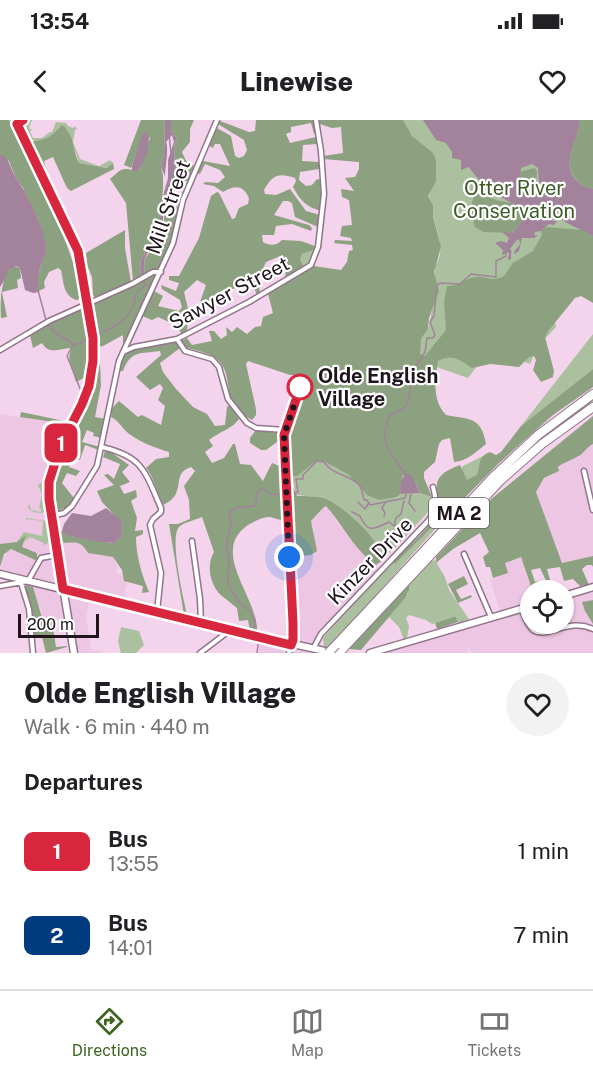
<!DOCTYPE html>
<meta charset="utf-8">
<style>
:root{--surface:#fff;--page:#f2f2f2;--text:#202124;--muted:#757577;--line:#e0e0e0;--accent:#3e6520}
body{margin:0;font-family:"Public Sans",sans-serif;background:var(--page);color:var(--text);height:100vh;display:flex;flex-direction:column;font-size:22px;white-space:nowrap}
*{box-sizing:border-box;margin:0}
p{font-size:20px;color:var(--muted)}
.icon{flex:none;width:33px;height:33px;fill:none;stroke:currentColor;stroke-width:2;stroke-linecap:round;stroke-linejoin:round}
.map{position:relative;height:533px;overflow:hidden}
.panel{display:flex;flex-direction:column;background:var(--surface);flex:1}
.panel>*{flex:none}
.badge{padding:0 12px;border-radius:9px;font-size:21px;line-height:39px}
.tools{position:absolute;left:520px;top:460px;display:grid;gap:12px}
.tools a{display:grid;place-items:center;width:54px;height:54px;border-radius:50%;background:var(--surface);box-shadow:0 2px 4px #0004;font-size:30px}
.scale{position:absolute;left:18px;bottom:15px;width:81px;box-sizing:border-box;padding-left:6px;border:3px solid #20141d;border-top:0;font-size:16px;line-height:21px;white-space:nowrap;color:#20141d;-webkit-text-stroke:4px #fff;paint-order:stroke}
.you{position:absolute;width:30px;height:30px;margin:-15px;border:4px solid #fff;border-radius:50%;background:#1a73e8;box-shadow:0 0 0 9px #1a73e833}
.map>.badge{position:absolute;translate:-50% -50%;box-shadow:0 0 0 3px #fff}
h2{padding:0 24px;font-size:22px;line-height:54px}
.round{display:grid;place-items:center;flex:none;width:63px;height:63px;border-radius:32px;background:var(--page)}
.summary{display:flex;align-items:center;justify-content:space-between;height:102px;padding:0 24px}
h1{font-size:28px;font-weight:800;line-height:45px}
ul{padding:0;list-style:none}
li{display:flex;align-items:center;gap:18px;height:84px;padding:0 24px}
li div{flex:1}
li b{display:block;font-size:22px}
li em{font-style:normal}
li .badge{min-width:66px;font-weight:700;text-align:center}
.status{display:flex;justify-content:space-between;align-items:center;height:42px;padding:0 30px;background:var(--surface);direction:ltr}
.status svg{height:16px;fill:currentColor}
header{display:flex;justify-content:space-between;align-items:center;height:78px;padding:0 24px;background:var(--surface);font-size:27px;font-weight:800}
.dock{display:flex;justify-content:space-around;align-items:center;height:84px;border-top:2px solid var(--line);background:var(--surface);font-size:16px;color:var(--muted)}
.dock a{display:grid;justify-items:center;gap:3px}
.dock .active{color:var(--accent)}
.map>svg:first-child{display:block}
.built{fill:#edc6e4}
.green{fill:#abc09e}
.forest{fill:#8ca17f}
.water{fill:#a3829c;fill-rule:evenodd}
.lines{fill:none;stroke-linecap:round;stroke-linejoin:round}
.stream{stroke:#a3829c;stroke-width:1.5}
.minor-casing{stroke:#92758b;stroke-width:7}
.major-casing{stroke:#92758b;stroke-width:9}
.highway-casing{stroke:#92758b;stroke-width:10}
.minor{stroke:#fff;stroke-width:4}
.major{stroke:#fff;stroke-width:6}
.highway{stroke:#fff;stroke-width:8}
.highway-bridge-casing{stroke:#92758b;stroke-width:10;stroke-linecap:butt}
.highway-bridge{stroke:#fff;stroke-width:8}
.line-casing{stroke:#fff;stroke-width:14}
.line{stroke:#d7263d;stroke-width:9}
.walk{stroke:#20141d;stroke-width:6;stroke-dasharray:0 10.8}
.stop-dot{fill:#fff;stroke:#d7263d;stroke-width:3}
.labels{text-anchor:middle;dominant-baseline:central;stroke-width:4.5;stroke-linejoin:round;paint-order:stroke}
.shield{fill:#fff;stroke:#635a61;stroke-width:1.5}
.shield-label{font-size:18px;font-weight:bold;fill:#20141d}
.park-label{font-size:20px;fill:#3d5b28;stroke:#fff}
.street-label{font-size:20px;fill:#20141d;stroke:#fff}
.stop-label{font-size:20px;font-weight:bold;fill:#20141d;stroke:#fff;text-anchor:start}
</style>
<div class="status"><b>13:54</b><svg viewBox="0 0 49 12"><path d="M0 12V9h3v3zM5 12V6h3v6zM10 12V3h3v9zM15 12V0h3v12zM26 1h20v11H26zM47 4h2v5h-2z"/></svg></div>
<header><svg class="icon" aria-label="back" viewBox="0 0 24 24"><path d="M15 5l-7 7 7 7"/></svg>Linewise<svg class="icon" aria-label="heart" viewBox="0 0 24 24"><path d="M12 20l-8-8c-3-5 5-10 8-4 3-6 11-1 8 4z"/></svg></header>
<div class="map">
<svg width="593" height="533" viewBox="0 0 593 533">
<rect width="100%" height="100%" fill="#f4d4ec"/>
<path class="built" d="M0,294L68,304L53,333L45,366L50,417L58,416L59,422H74L83,424L99,435L113,437L117,447L116,452L123,456L127,464L125,472L127,485L90,476L86,497L92,531L99,530L102,533H74L68,497L43,501L41,489L36,483L32,462L0,454L2,438L9,430H14L27,437H36L37,433L22,427L25,416L17,422L0,424Z
M593,324V436L562,443L536,372L545,358L554,354L558,347L571,339L579,337L587,327Z
M324,386L328,387L339,405L364,434L382,451L316,521V533H259L258,517L293,522L289,437L310,435L314,410L311,401Z
M521,437L533,471H531V504H564V476L593,467V480L583,483L593,504V533H473L466,525L468,533H370L501,494L490,460L508,453L505,443Z"/>
<path class="green" d="M26,0H32L29,8L32,10L30,11L33,18H42L50,12H52L56,2L66,3L68,6L73,8L75,6L77,9L75,10L73,22L80,39L99,46L110,40L114,44L113,43L108,48L79,43L68,10L60,7C55,16 44,23 33,20L30,22L23,8Z
M394,0H593V164L551,181L556,207L538,226L530,244L525,242L516,231L480,242L468,258L408,237L428,209L433,186L435,146C446,131 437,113 434,98C432,90 433,86 428,79L430,72C422,39 424,19 394,0Z
M314,130L311,143L304,147L300,140L302,134Z
M593,214V249L521,306Z
M593,277V285L537,326L339,529L334,530L499,354L544,313Z
M68,324C74,333 59,352 53,361L61,337Z
M52,332L45,366L47,390C44,395 31,393 28,388L29,383L31,390L41,392V389L39,388L42,374L38,365L44,361L46,348L51,335L49,334Z
M483,336L479,346L482,351L471,362L455,358L463,346Z
M315,342H325L349,355L363,371L398,378L400,374L420,373L432,377L430,390L394,429L383,438C378,418 344,385 324,379C315,376 305,376 296,375L292,357Z
M26,398L47,401L50,418L47,424L44,425V423L30,417L24,422L25,416L17,422L24,412L42,416L43,401L27,399L26,401Z
M445,398L329,528L324,529L323,518L393,441L395,444L433,406Z
M435,440L445,457L449,470L469,499L459,504L456,497H453L432,504L426,500L409,495L406,498L409,506L407,518L404,520L399,507L389,497L408,473L409,464L431,441Z
M121,507L139,511L144,525L136,533H121L118,521Z"/>
<path class="forest" d="M0,0H9L59,102L82,169L80,179L76,180C63,175 64,163 61,150L58,148L49,152L44,162L45,168L39,171L37,157L46,131L45,122L38,99L31,87L23,68L15,56L9,41L0,35Z
M141,0H165L164,34L161,47L163,55V68L159,115L141,139L140,149L142,156L133,161L126,83L110,59C114,56 117,52 121,50C129,47 133,52 140,49L150,18L144,12L131,48L124,45Z
M171,0H194L190,9V22L182,32L186,41L194,46L188,61H184L180,58L167,91L174,93L177,86H180L171,125L161,147L145,154C140,130 157,133 162,117C165,105 164,90 164,78C170,70 174,55 175,46C175,37 172,26 177,18L171,11Z
M256,0H313L316,13L314,14L311,3L291,7V12L286,14L290,23L316,17L317,24L303,25L302,41L319,42V49L300,52L299,60L306,66L312,65L317,59L321,60V91C306,87 300,80 293,67L296,61L295,58C279,53 273,54 264,70L265,74L276,75L290,69L306,91L320,95L318,107L295,97L292,83L288,81H283L274,95L309,105L312,108L311,111L292,104L276,106L274,115H262L263,122C270,126 276,126 282,120L301,121L315,126L314,130L302,134L300,140L304,147L285,159L286,150L283,135L266,142L258,160L260,173L257,175L253,165L221,171L210,186L200,182L206,165L197,160L184,172L188,189L181,192V196L188,198L187,211L182,215L174,200L169,202L158,197L152,200L142,196L154,171L163,176L158,186L179,191L182,187L180,180L162,169L161,165L176,171L179,163L169,160V156H179L199,118L211,76L217,72L219,73L232,99L235,98L239,88L248,84L249,78C243,65 235,65 223,72L214,66L203,64L205,62L218,63L225,57L220,50L205,44L200,54L197,53L203,41L230,46L220,24H215L213,28L209,26L217,8L231,16L235,36L239,38L244,36L247,30L244,20L218,4L220,1L249,12L255,11Z
M319,0H403L412,16L433,33L436,40V61L428,76L433,86V96L441,127L434,152L439,171L429,198L428,209L421,219L420,234L425,236L446,210L444,181L447,166C458,166 465,159 475,157C486,155 492,163 504,156L513,143L533,131L542,115L541,111L546,107L583,110L593,116V183L581,176L575,178L549,210L545,217L554,251L553,257L541,262L533,250L536,240L534,236L529,237L519,247L490,244L472,248C459,240 453,233 438,241C435,261 432,280 446,295C468,300 481,295 486,324C476,332 467,341 454,342L450,318L442,320L439,324L435,342L424,352V358L432,377L420,373L415,362L403,355L400,374L398,377L379,380L367,375L349,355L325,342H315L297,356H289V316L299,283L308,266L307,257L303,255H290L248,241L246,244L256,289V295L252,300C219,283 235,258 219,241C211,232 195,231 185,227L181,221L187,218L192,225L212,221L209,211H214L221,219L227,215L226,207L232,212L237,207L247,214L255,207L261,206L263,197L273,193L268,174L314,146L341,150L347,142L349,131L353,130L352,125L334,123L335,120L352,121L351,118L340,116L342,106L352,105L349,80L342,77L341,69L354,71L345,58L355,57L359,49V42L323,39V36L343,33L341,7L332,8L320,4Z
M580,0H593V69C586,68 581,65 577,60C560,41 579,21 580,0Z
M62,5C75,14 72,30 79,43L107,48L113,43L114,49L71,71L67,68L53,37L44,41L47,53L32,21C47,20 51,17 62,5Z
M535,48L537,52L536,63L533,64L520,58L519,54L523,51Z
M476,74C486,74 491,79 500,81C512,83 520,83 529,91L513,113L484,112L475,107C472,96 468,84 476,74Z
M125,110V128L131,162L95,177L93,175L92,157L87,145L86,133Z
M13,146L20,148L21,158L17,160L18,168L2,172L7,197L1,198C0,180 1,165 8,150Z
M153,154L156,155V157L123,225V215L103,226L97,227L92,185L138,163Z
M79,189L83,190L86,196L90,239L88,256L76,262L69,238L71,228C59,228 50,236 42,223L33,228L30,215L52,202Z
M177,222L180,228L160,243L163,252L176,269L193,287L207,294L215,306L225,305L227,287L230,285L239,299C231,310 220,311 209,320L213,326L205,332L212,343L224,338L233,324H235L240,344L251,345L263,361L272,343L282,347L283,400C278,400 275,398 270,397C263,396 254,402 248,405C208,432 260,479 257,513L250,511L248,500L239,501L237,488C232,484 227,480 222,476C210,466 206,445 214,432L202,397C196,400 185,402 180,406C168,415 184,480 187,495H184L169,404H178L190,399L189,380L184,366L195,351L191,347C169,354 189,373 163,385L151,355L146,348L156,339L169,337V332C155,328 140,322 128,313C121,307 119,301 111,297L112,288L119,281L138,297L142,295L161,305L165,286L158,280L163,268L160,264L150,270L136,257L161,235L160,231C140,234 131,230 123,251H120C116,224 159,226 177,222Z
M97,242L100,244L101,265L95,297L106,299L102,318L93,316L94,313L87,310L82,322L100,327L99,330L85,325L80,340L71,338L69,347L80,351L76,356L67,353L62,363L74,378L69,386L56,392C38,363 77,339 68,324L93,271Z
M593,249V267L553,295L528,317L498,344L445,398L433,406L395,444L393,441C406,428 425,413 435,397C448,374 419,360 460,345L467,360L477,355C481,344 477,337 490,332L496,335L501,332L521,306Z
M21,292L69,302L68,304L20,297Z
M593,296V324C586,327 584,334 577,337C570,341 564,342 558,347L559,351L544,358L536,372L562,443L593,436V447L592,445H587L582,449L589,465L581,467L573,459L564,461L560,447L547,449L553,471H551L540,448L531,450L535,462L538,461L539,464L531,466L521,437L505,443L508,453L493,458L490,447H486L483,437L489,432L480,413L453,429L436,443V437L490,380Z
M256,310L279,313L281,319L266,330H261L250,323V318Z
M105,331L112,333L129,345L122,352L130,362L120,366L124,374L136,370L137,377L131,381L137,398L135,411L143,410V414L136,417C136,436 142,455 149,472L142,473L143,466L124,461L122,450L113,437L88,433C78,417 74,425 59,422L58,416L62,411L71,416L111,423C124,422 119,411 122,403L102,382L97,371L114,365L104,355L108,354L114,359L120,344L103,337Z
M289,363L292,364L297,376C306,376 318,376 326,379C345,387 381,420 383,440L376,445C355,431 343,405 326,386C323,387 314,398 311,401L317,431L311,435L293,437L291,435Z
M26,415L22,427L37,433V439L35,440L11,429L4,434L0,447V424L17,422Z
M464,456L468,464L456,470L461,479L471,475L472,477L458,483L448,464Z
M409,464V470L405,478L361,530L349,529Z
M25,465L33,467L43,501L52,500L56,527L67,526V527L46,533L42,517L31,518V492Z
M593,480V504L585,491L582,482Z
M453,497H456L458,502L437,509L435,503Z"/>
<path class="water" d="M165,0H171V11L177,18C172,26 175,37 175,46C175,55 170,70 164,78L162,122L159,126C146,128 142,142 145,154L142,156L140,149L141,139L159,115L161,83L168,58V40L174,22L172,15L166,22C169,28 165,48 165,56L161,47L164,34Z
M423,0H580C579,21 560,41 576,60C581,65 586,68 593,69V116C582,109 568,106 559,97L554,98L553,101H557L554,105L549,104L541,111L535,112L534,115H538L534,118H522L519,131L515,134L514,132L520,124L519,119L517,120L510,129L512,132L511,133V139L508,140L509,133L507,132L506,136L505,134L502,135L503,130L495,123L501,121L507,123L509,118L502,112L513,113L529,91C522,85 515,85 508,81C492,73 478,61 469,47L461,50V40L452,38V32L446,23L436,20ZM532,44L538,48L539,64L535,67L520,58L521,48Z
M145,11L149,16C149,27 145,44 137,52L132,50V46L142,15Z
M0,35H4C10,42 11,49 15,56C26,72 47,112 46,130C45,140 38,148 38,158C38,162 39,167 39,172L33,173L25,170L20,148L16,146L8,150L6,158L0,167Z
M405,353L412,356L420,373L400,374L401,362Z
M106,388L122,401L121,417L115,423L99,422L66,415L62,411L64,404L72,393L91,396Z"/>
<g class="lines">
<path class="stream" d="M169,14L171,33
M38,170L46,200
M48,204L54,212L75,225L91,218
M95,216C117,205 133,200 136,173L145,166L143,153
M73,225L67,236L81,271
M405,355C392,330 376,327 390,295C405,289 409,287 410,271C410,264 413,260 412,252L425,232L427,218H433L435,215L430,202L434,196L437,165L441,163L460,164L471,154L496,157V141L506,136
M292,374L298,372L296,359H303V355L317,341L324,342C333,356 351,354 360,366C362,369 363,376 364,380H367L370,385L405,378L406,374
M411,374L409,383L415,391
M358,382L365,389L368,384
M352,392L360,396C368,414 374,409 389,402L394,406L396,398L401,394L404,381
M384,396L385,393L382,388L385,383
M395,405L400,407L401,412L406,413
M254,512L255,500L250,491L239,482L228,464L229,437L226,426L231,403L229,392L236,388L255,386L258,371L262,368L271,374L282,375
M255,517L258,525L257,533"/>
<defs>
<path id="minor" d="M177,219L185,231L212,239L219,247L228,279L247,303L256,308L285,310
M0,230L49,201L132,164L153,152H161
M123,232L134,227L177,219L249,182L311,145L318,127L324,74L321,31L316,0
M102,327C144,337 145,352 161,388V392L153,399L150,405L161,453L157,492
M584,351L593,390
M51,396L64,393L72,386L97,346L119,241L173,123L183,80L217,0
M192,421L200,479L201,503
M464,434L491,497
M21,463L29,489L33,533
M0,466L28,461L41,438L57,435
M521,488C524,495 527,505 533,510C547,520 568,497 593,509
M313,529L321,514L429,400C436,389 437,380 433,367
M200,533L229,511
M289,533L293,520V503L284,315L301,265"/>
<path id="major" d="M15,0L78,131L93,218V241L89,266L56,337L49,366L51,396L74,533
M0,454L233,511L334,533
M564,476L593,467
M370,533L531,486"/>
<path id="highway" d="M336,525L493,357L538,315L593,274
M339,533L500,361L542,324L593,287"/>
</defs>
<use href="#minor" class="minor-casing"/>
<use href="#major" class="major-casing"/>
<use href="#highway" class="highway-casing"/>
<use href="#minor" class="minor"/>
<use href="#major" class="major"/>
<use href="#highway" class="highway"/>
<defs>
<path id="highway-bridge" d="M328,533L336,525"/>
</defs>
<use href="#highway-bridge" class="highway-bridge-casing"/>
<use href="#highway-bridge" class="highway-bridge"/>
</g>
<g class="lines">
<defs>
<path id="line" d="M23,0L17,4L78,131L93,218V241L89,266L82,284L60,327L49,362V379L63,469L291,525L293,520V503L284,315L301,265"/>
</defs>
<use href="#line" class="line-casing"/>
<use href="#line" class="line"/>
<path class="walk" d="M289,437L284,315L301,265L300,267"/>
</g>
<circle class="stop-dot" cx="300" cy="267" r="12"/>
<g class="labels">
<rect class="shield" x="429" y="378" width="60" height="30" rx="4.5"/>
<g class="shield-label">
<text x="459" y="393">MA 2</text>
</g>
<g class="park-label">
<text x="514" y="68">Otter River<tspan x="514" dy="23">Conservation</tspan></text>
</g>
<g class="street-label">
<text transform="translate(168 87) rotate(-71)">Mill Street</text>
<text transform="translate(229 173) rotate(-28)">Sawyer Street</text>
<text transform="translate(370 441) rotate(-46)">Kinzer Drive</text>
</g>
<g class="stop-label">
<text x="318" y="256">Olde English<tspan x="318" dy="23">Village</tspan></text>
</g>
</g>
</svg>
<div class="tools">
<a><svg class="icon" aria-label="locate" viewBox="0 0 24 24"><circle cx="12" cy="12" r="6"/><path d="M12 2v4M12 18v4M2 12h4M18 12h4"/></svg></a>
</div>
<div class="scale">200 m</div>
<div class="you" style="left:289px;top:437px"></div>
<b class="badge" style="left:61px;top:323px;background:#d7263d;color:#fff">1</b>
</div>
<section class="panel">
<div class="summary"><div><h1>Olde English Village</h1><p>Walk · 6 min · 440 m</p></div><a class="round"><svg class="icon" aria-label="heart" viewBox="0 0 24 24"><path d="M12 20l-8-8c-3-5 5-10 8-4 3-6 11-1 8 4z"/></svg></a></div>
<h2>Departures</h2>
<ul>
<li><span class="badge" style="background:#d7263d;color:#fff">1</span><div><b>Bus</b><p>13:55</p></div><em>1 min</em></li>
<li><span class="badge" style="background:#003b80;color:#fff">2</span><div><b>Bus</b><p>14:01</p></div><em>7 min</em></li>
</ul>
</section>
<nav class="dock">
<a class="active"><svg class="icon" aria-label="directions" viewBox="0 0 24 24"><path d="M12 3l9 9-9 9-9-9zM9 14v-3h6M13 9l2 2-2 2"/></svg>Directions</a>
<a><svg class="icon" aria-label="map" viewBox="0 0 24 24"><path d="M3 6l6-2 6 2 6-2v14l-6 2-6-2-6 2zM9 4v14M15 6v14"/></svg>Map</a>
<a><svg class="icon" aria-label="tickets" viewBox="0 0 24 24"><path d="M3 7h18v10H3zM15 7v10"/></svg>Tickets</a>
</nav>
